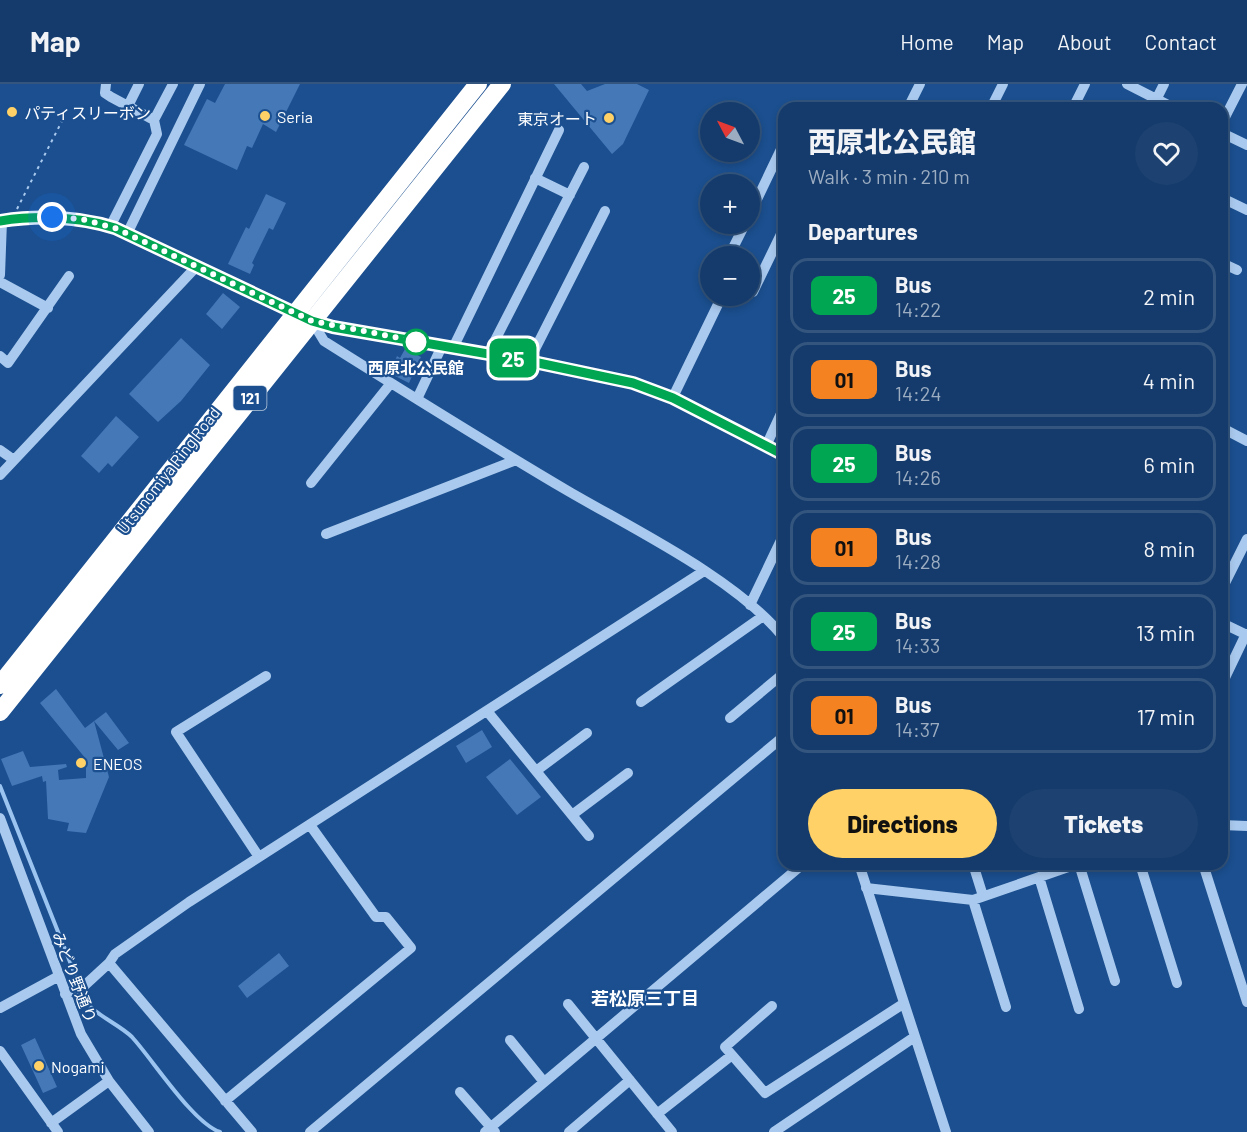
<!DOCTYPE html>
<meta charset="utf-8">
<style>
:root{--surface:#143b6b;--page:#1d4271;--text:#f1f3f6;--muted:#9dadc1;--line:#33557e;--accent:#ffd166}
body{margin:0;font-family:Barlow,"Noto Sans JP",sans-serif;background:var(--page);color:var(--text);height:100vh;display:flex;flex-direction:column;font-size:22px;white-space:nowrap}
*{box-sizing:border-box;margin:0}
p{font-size:20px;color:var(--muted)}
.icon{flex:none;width:33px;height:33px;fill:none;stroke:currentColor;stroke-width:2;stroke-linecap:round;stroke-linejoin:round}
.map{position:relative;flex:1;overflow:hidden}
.side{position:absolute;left:778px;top:18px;width:450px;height:768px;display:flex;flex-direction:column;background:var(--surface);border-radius:18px;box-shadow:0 3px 9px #0003,0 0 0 2px var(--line)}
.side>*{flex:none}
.badge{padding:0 12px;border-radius:9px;font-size:21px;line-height:39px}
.needle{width:39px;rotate:311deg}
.controls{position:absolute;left:700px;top:18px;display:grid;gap:12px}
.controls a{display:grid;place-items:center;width:60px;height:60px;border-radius:50%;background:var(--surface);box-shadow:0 3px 9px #0003,0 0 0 2px var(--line);font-size:30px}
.you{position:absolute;width:30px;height:30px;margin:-15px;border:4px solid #fff;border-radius:50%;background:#1a73e8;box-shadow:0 0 0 9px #1a73e833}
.map>.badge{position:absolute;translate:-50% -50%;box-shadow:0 0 0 3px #fff}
h2{padding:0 30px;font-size:22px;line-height:54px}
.round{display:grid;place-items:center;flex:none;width:63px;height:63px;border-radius:32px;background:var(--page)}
.head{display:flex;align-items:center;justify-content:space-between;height:102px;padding:0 30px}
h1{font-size:28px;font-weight:800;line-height:45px}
.cta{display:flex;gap:12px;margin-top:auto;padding:12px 30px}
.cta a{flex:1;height:69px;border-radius:36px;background:var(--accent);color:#111;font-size:24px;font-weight:800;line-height:69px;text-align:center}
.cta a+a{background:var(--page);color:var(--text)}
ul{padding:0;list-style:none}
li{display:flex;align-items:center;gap:18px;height:75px;margin:0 12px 9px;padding:0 18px;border:3px solid var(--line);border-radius:18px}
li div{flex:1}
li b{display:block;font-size:22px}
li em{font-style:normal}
li .badge{min-width:66px;font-weight:700;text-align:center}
header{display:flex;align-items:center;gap:36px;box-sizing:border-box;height:84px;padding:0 30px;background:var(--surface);border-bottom:2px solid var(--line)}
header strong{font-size:28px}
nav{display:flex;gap:33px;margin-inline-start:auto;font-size:21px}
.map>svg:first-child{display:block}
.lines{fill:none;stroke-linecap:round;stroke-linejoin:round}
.stream{stroke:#9cc4f0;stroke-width:4}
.building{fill:#4478b7}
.path{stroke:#a9c9ee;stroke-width:2;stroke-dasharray:3 4.5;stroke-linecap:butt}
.minor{stroke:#a9c9ee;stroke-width:10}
.highway{stroke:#fff;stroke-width:18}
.line-casing{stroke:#fff;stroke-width:14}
.line{stroke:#00a651;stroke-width:9}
.walk{stroke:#fff;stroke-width:6;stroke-dasharray:0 10.8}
.poi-dot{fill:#ffd166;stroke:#1b4f8f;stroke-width:2}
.stop-dot{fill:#fff;stroke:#00a651;stroke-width:3}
.labels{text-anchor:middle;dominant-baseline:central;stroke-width:4.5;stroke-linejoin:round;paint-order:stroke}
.shield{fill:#1b4f8f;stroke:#bbcadd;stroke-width:1.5}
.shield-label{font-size:15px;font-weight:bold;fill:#fff}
.poi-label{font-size:16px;fill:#fff;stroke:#1b4f8f;text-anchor:start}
.stop-label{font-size:16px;font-weight:bold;fill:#fff;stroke:#1b4f8f}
.street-label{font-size:16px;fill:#fff;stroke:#1b4f8f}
.neighbourhood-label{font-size:18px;font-weight:bold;fill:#fff;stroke:#1b4f8f}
</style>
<header>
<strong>Map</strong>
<nav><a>Home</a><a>Map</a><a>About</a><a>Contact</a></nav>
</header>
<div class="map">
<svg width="1247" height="1048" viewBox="0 0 1247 1048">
<rect width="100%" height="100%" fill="#1b4f8f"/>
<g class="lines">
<path class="stream" d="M0,702L78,898
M83,912C91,930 118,939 132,953C153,976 193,1039 220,1048"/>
</g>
<path class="building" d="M225,0H300L276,48L263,40L252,64L247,62L237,86L184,61L207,15L215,19Z
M554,0H581L587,7L605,0H637L649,6L623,60L612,70Z
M266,110L286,119L273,146L269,144L252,179L254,181L250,190L228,180L246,143L249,145Z
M223,209L240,223L222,245L206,230Z
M181,254L210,281L181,317L158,338L129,310Z
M405,265L421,273L409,299L393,291L396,283L393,281L397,272L400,274Z
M116,332L139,353L112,383L108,379L99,389L81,372Z
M56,605L85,644L106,628L129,659L118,666L94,637L109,693L86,749L67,747L69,739L48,735L46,697L43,698L42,692L12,702L1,675L23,667L30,683L66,680L67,683L58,686L59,696L86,694V675L40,619Z
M482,646L492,663L466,679L456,662Z
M510,675L541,713L517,731L486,693Z
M279,869L289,882L247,914L238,902Z
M35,954L57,1003L43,1009L21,961Z"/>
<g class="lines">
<path class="path" d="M17,125L62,37"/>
<path class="minor" d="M106,0L105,9L111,13L154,36L173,0
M1127,0L1174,24
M128,22L139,0
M908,24L920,0
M991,24L1003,0
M1073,24L1085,0
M1152,24L1164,0
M1222,39L1242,0
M1222,49L1247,61
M535,94L570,111
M1222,114L1247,126
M750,130L784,59
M0,137C39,131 77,131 115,144L312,237L333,243L529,277L633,299L673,313L784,371
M110,143L157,50L154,36
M127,150L200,0
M729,172L745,140
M1222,179L1237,186
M0,191L2,137
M0,198L48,224
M750,207L753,208L784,144
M312,237L324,257C405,308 485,358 568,407C633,445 737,495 784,554
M453,264L559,46
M488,270L584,83
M0,272L8,279L69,192
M529,277L605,127
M673,313L722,212
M417,315L442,262
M1222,348L1224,345L1247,357
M766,362L784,323
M0,366L14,376
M0,391L197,182
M311,399L391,299
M326,450L516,376
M1222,505L1247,455
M750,521L784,450
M1222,539L1247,551
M1222,600L1246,550
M641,618L763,532
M487,627L589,752
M730,634L784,589
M536,687L587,649
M572,731L628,689
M0,734L81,950L109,997L149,1048
M1222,741L1247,742
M259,773L176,648L266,592
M859,780L946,1048
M973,780L983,812
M1079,780L1115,897
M1140,780L1177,899
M1203,780L1247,918
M1039,793L1079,925
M866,804L973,816L1077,780
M973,816L1006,923
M109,879L115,870L189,818L704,487
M65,910L84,902L109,879L252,1048
M568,920L672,1048
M772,922L725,963L765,1009L903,920
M0,924L59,892
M510,956L544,998
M0,967L58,1048
M460,1008L495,1048
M225,1017L411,864L386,833H376L310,741
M657,1030L732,971
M51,1039L109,997
M310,1048L784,652
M485,1048L803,780
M569,1048L630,996
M774,1048L913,954"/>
<path class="highway" d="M0,601L478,0
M0,628L502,0"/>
</g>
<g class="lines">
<defs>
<path id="line" d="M0,137C40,131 76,132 115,144L312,237L333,243L529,277L633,299L673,314L784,371"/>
</defs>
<use href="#line" class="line-casing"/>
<use href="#line" class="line"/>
<path class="walk" d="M52,133L81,135L115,144L312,237L420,258H416"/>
</g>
<g class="poi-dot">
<circle cx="12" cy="28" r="6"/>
<circle cx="265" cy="32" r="6"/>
<circle cx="609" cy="34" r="6"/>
<circle cx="81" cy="679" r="6"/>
<circle cx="39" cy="982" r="6"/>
</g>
<circle class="stop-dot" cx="416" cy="258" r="12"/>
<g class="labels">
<rect class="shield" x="233.5" y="302" width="33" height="24" rx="4.5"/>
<g class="shield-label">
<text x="250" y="314">121</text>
</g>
<g class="poi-label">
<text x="24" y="28">パティスリーボン</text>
<text x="277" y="32">Seria</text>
<text x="597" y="34" text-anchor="end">東京オート</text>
<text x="93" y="679">ENEOS</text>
<text x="51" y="982">Nogami</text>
</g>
<g class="stop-label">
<text x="416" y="283">西原北公民館</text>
</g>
<g class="street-label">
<text transform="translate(168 386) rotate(-52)">Utsunomiya Ring Road</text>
<text transform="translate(75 893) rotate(69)">みどり野通り</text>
</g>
<g class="neighbourhood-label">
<text x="645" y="914">若松原三丁目</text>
</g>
</g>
</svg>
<div class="controls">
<a><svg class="needle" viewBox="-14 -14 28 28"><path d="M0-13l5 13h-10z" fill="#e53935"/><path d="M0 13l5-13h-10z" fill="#9dadc1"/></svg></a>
<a>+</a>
<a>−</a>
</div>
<div class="you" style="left:52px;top:133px"></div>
<b class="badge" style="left:513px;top:274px;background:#00a651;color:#fff">25</b>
<section class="side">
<div class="head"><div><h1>西原北公民館</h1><p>Walk · 3 min · 210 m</p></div><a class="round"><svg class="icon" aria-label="heart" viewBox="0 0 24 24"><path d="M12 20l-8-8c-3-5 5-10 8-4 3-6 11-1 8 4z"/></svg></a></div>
<h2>Departures</h2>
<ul>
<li><span class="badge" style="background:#00a651;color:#fff">25</span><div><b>Bus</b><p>14:22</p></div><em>2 min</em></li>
<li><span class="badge" style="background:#f58220;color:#111">01</span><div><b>Bus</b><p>14:24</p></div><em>4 min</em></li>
<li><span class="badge" style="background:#00a651;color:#fff">25</span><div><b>Bus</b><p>14:26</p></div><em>6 min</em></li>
<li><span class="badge" style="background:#f58220;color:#111">01</span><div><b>Bus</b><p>14:28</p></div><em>8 min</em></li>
<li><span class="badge" style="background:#00a651;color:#fff">25</span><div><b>Bus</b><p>14:33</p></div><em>13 min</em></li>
<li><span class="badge" style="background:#f58220;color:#111">01</span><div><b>Bus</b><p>14:37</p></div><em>17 min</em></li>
</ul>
<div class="cta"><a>Directions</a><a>Tickets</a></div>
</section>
</div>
